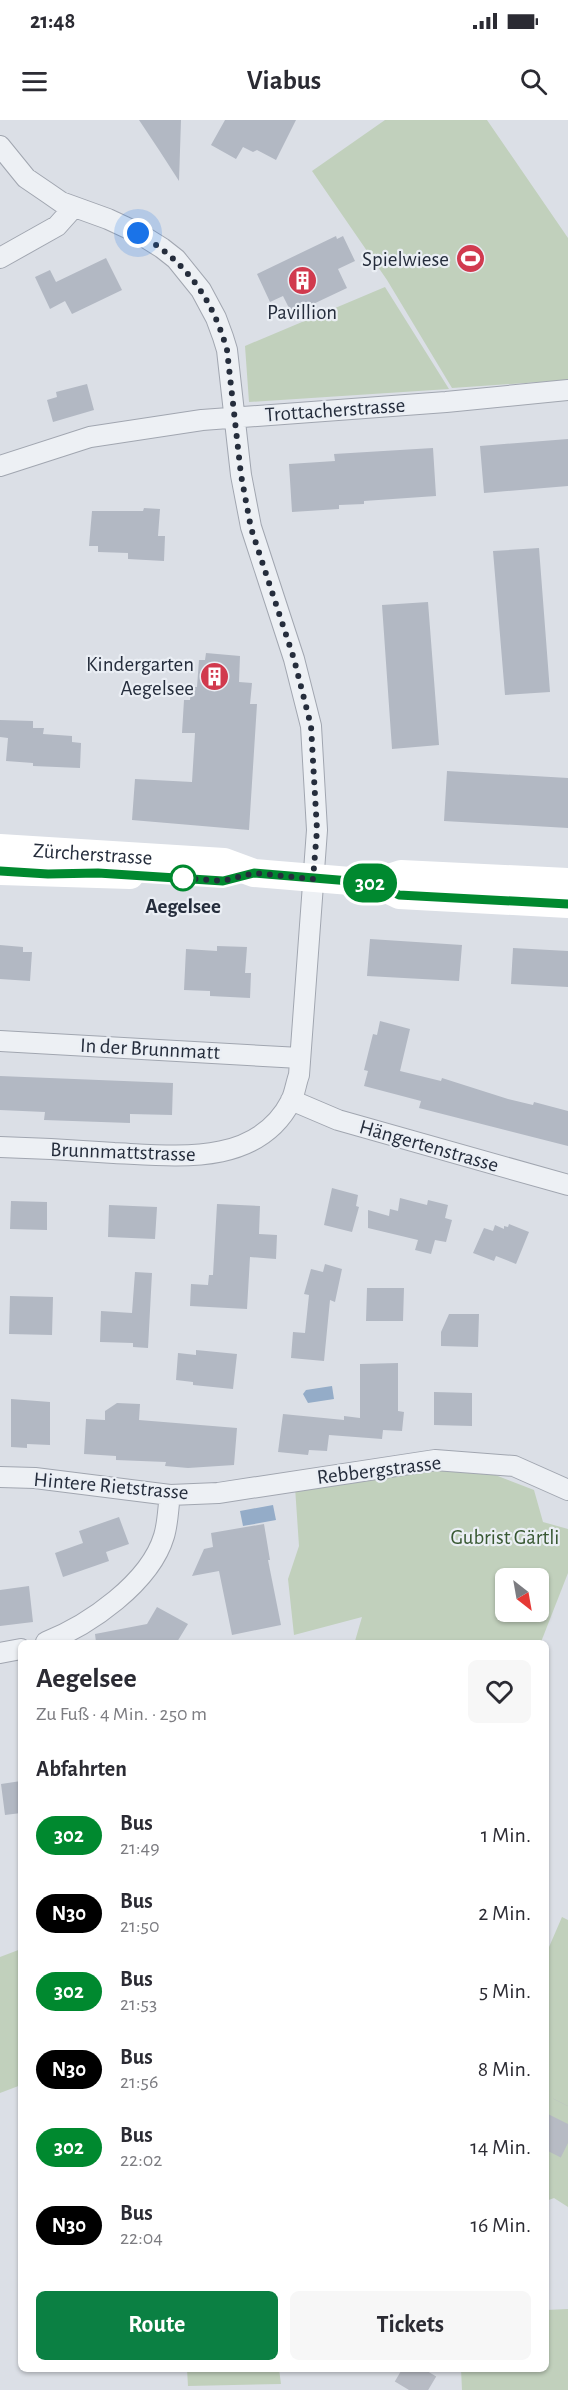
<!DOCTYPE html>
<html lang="de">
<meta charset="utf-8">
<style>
:root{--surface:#fff;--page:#f7f7f7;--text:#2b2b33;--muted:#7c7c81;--accent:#0b8043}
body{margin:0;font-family:"Alegreya Sans",sans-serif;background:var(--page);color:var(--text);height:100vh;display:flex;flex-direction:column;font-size:22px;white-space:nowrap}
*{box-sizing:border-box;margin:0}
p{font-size:20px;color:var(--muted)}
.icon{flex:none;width:33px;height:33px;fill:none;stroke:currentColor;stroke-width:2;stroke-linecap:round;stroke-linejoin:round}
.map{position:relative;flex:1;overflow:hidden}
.sheet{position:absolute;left:18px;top:1520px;width:531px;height:732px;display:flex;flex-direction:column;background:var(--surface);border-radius:9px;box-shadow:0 2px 4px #0004}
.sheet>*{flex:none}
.badge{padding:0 12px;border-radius:20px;font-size:21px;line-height:39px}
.needle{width:39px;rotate:149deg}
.buttons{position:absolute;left:495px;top:1448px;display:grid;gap:12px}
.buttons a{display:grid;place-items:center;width:54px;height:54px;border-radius:9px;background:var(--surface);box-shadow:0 2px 4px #0004;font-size:30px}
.you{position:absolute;width:30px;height:30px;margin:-15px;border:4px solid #fff;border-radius:50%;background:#1a73e8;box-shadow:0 0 0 9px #1a73e833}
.map>.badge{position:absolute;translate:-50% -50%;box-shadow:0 0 0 3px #fff}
h2{padding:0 18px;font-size:22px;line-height:54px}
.round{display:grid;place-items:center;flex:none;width:63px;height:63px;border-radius:9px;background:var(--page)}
.summary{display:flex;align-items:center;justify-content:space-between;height:102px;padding:0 18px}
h1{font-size:28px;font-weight:600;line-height:45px}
.button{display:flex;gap:12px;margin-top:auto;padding:12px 18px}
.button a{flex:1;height:69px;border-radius:9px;background:var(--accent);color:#fff;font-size:24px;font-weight:600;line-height:69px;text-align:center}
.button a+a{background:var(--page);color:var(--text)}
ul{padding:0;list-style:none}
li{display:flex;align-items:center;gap:18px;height:78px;padding:0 18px}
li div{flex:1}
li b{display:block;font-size:22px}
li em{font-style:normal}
li .badge{min-width:66px;font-weight:700;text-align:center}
.status{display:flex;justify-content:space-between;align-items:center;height:42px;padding:0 30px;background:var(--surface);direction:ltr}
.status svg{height:16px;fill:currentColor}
header{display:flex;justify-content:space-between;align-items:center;height:78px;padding:0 18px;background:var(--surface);font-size:27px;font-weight:600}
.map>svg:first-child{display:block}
.green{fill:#c1d0bc;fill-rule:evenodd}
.water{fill:#94acc8}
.building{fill:#b2b8c3}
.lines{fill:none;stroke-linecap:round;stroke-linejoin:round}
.highway-tunnel{stroke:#b7bbc4;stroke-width:33;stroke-dasharray:33 16;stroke-linecap:butt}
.street-casing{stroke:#a1a6b0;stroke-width:22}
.street{stroke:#edf0f4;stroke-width:20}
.secondary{stroke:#fff;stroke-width:28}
.line-casing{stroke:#fff;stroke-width:14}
.line{stroke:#00892f;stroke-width:9}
.walk{stroke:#252d3c;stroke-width:6;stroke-dasharray:0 10.8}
.stop-dot{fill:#fff;stroke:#00892f;stroke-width:3}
.labels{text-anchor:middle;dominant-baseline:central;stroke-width:4.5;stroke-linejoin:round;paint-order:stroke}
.poi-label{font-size:21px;fill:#252d3c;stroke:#eaeef4;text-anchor:end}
.street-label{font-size:21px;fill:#252d3c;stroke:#eaeef4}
.stop-label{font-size:21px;font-weight:bold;fill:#252d3c;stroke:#eaeef4}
.park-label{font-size:21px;fill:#385832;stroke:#eaeef4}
</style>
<div class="status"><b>21:48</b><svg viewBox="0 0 49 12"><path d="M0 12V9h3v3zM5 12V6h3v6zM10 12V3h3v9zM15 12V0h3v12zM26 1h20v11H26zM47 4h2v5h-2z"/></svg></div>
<header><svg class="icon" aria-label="menu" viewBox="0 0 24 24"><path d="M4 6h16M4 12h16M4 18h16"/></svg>Viabus<svg class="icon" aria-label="search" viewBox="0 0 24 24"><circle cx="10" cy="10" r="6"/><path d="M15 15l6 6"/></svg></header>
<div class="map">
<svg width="568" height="2270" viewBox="0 0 568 2270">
<rect width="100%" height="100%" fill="#dbdfe6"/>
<path class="green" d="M385,0H487L568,118V260L452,268L387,160L312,51Z
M385,167L449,269L249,282L245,226Z
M433,1345L485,1351L534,1370L543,1402L568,1409V1453L541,1522H360L355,1521L362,1497L294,1515L288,1459L299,1426L295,1367ZM506,1458H538V1491H506Z
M562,1797L568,1800V2087L554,2078L546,2081V1834Z
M21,1829V1965L0,1973V1837Z
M568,2189V2270H462L461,2249L546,2248V2190Z
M187,2249H279L281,2264L188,2266Z"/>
<path class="water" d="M332,1266L334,1279L308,1283L303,1274L306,1270Z
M273,1385L276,1400L243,1406L240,1391Z"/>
<path class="building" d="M139,0H181L179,61L159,30Z
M225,0H296L276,40L257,30L253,32L243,27L236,39L211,25Z
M336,116L337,119L343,116L355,141L338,149L347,168L292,194L283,176L270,182L257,154Z
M106,138L122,170L72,194L65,181L50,189L35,157L50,150L56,162Z
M87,264L94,290L53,302L47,280L57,277L56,272Z
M568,319V366L484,373L480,326Z
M433,328L436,376L364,381V384L339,385V389L292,392L289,344L335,341L334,334Z
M144,388L160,389L158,416H165L164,441L128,439V433L98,432V426H89L92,391H143Z
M539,428L550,572L505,575L493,431Z
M428,482L439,625L392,629L382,485Z
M206,533L240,536L239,562L252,563L250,584H257L249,710L132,700L135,659L192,662L195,613H182L184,580H190L191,567H197L199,540H205Z
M0,600L33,601V608H44L43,614L72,616V622L81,623L80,648L33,646V643L6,641L8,618L0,617Z
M447,651L568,658V708L444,701Z
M370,819L462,825L459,861L367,856Z
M0,825L23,827V832H32L30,861L0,859Z
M217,826L247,827L245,853H251L250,878L210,876V871L184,870L186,829L217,831Z
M513,828L568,831V867L511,864Z
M380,901L410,909L400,951L441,961L442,958L508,979L533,985L534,982L568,991V1026L419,988L421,981L364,966L368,951L364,950L373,914L377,915Z
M0,956L173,963L172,995L130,994V1003L44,1000L45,992L0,990Z
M332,1068L358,1075L356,1086L359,1087L352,1112L324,1105Z
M400,1078L427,1085L428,1080L448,1085L445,1098L452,1100L446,1122L435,1120L431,1134L415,1130L418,1120L368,1108V1090L389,1096L390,1089L398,1091Z
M11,1081L47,1082V1110L10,1109Z
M217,1084L260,1086L259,1114L277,1115L276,1139L250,1137L247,1189L190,1186L191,1164L208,1165L209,1155H213Z
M109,1085L157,1087L155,1119L108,1117Z
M509,1104L529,1112L516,1144L496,1136L494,1141L473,1133L484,1108L493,1111L495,1105L504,1109V1106L508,1107Z
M325,1144L342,1149L335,1182L330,1180L324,1241L291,1238L293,1212L305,1213L309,1175L304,1174L311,1149L323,1152Z
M135,1152L152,1153L148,1228L133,1227V1223L100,1222L101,1191L132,1193Z
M367,1168H404L403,1201H366Z
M10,1176L53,1177L52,1215L9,1214Z
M449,1194H479L478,1227L441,1226V1212Z
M196,1230L237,1234L233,1269L193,1265V1262L176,1260L178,1233L196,1235Z
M398,1243V1291L404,1292L402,1311L383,1310L382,1319L329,1315L327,1331L309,1330L308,1335L278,1332L283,1294L344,1300V1296L360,1298V1244Z
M434,1272L472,1273V1306L434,1305Z
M11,1279L50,1282V1325L27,1324V1328L11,1327Z
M117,1283L140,1284L139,1300L237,1308L234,1345L188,1348L165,1346L166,1342L116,1340V1336L84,1334L86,1299L105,1300V1291Z
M119,1397L129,1424L106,1432L109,1441L63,1457L55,1433L83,1423L79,1411Z
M264,1404L270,1440H268L281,1505L232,1515L219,1451L192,1456L204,1429L213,1427L211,1413Z
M29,1466L33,1502L0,1506V1470Z
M157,1487L188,1504L177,1522H96L95,1514L147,1504Z
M21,1661V1693L5,1695L1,1664Z"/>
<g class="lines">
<path class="highway-tunnel" d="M546,2030L568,1986
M409,2270L422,2248"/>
<defs>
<path id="street" d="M0,26L26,58L48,73L61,82L108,99L138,113L162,128L176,139L201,170L216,198L223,217L227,230L241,355L251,407L294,539L311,606L317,710L299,955C296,963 295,973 291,981C257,1047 176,1036 114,1033C76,1030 38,1028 0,1027
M0,138L57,106L74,87
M0,346L90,317L202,300L446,282L568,270
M0,921L300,938
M291,980L338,1000L568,1065
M0,1357L35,1358L170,1375L218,1373L435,1340L514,1346L568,1370
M46,1522C89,1505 150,1463 164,1416C168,1403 168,1388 170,1375
M0,1533L21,1529"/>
</defs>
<use href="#street" class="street-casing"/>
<use href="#street" class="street"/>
<g class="secondary">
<path id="s1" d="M0,728L224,742L254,753L374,763L399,775L568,784"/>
<path d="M0,751L130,755"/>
<path d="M374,763L401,754L568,762"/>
</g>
</g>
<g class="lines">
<defs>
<path id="line" d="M0,751L48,754L98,753L223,761L254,753L374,763L399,775L568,784"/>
</defs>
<use href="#line" class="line-casing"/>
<use href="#line" class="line"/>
<path class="walk" d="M138,113C185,141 212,177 227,230L241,355L251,408L294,539L311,606L317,710L313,759L254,753L223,761L183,758"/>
</g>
<defs>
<symbol id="stadium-disc" viewBox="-11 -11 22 22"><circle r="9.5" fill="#d13a4e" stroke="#eaeef4"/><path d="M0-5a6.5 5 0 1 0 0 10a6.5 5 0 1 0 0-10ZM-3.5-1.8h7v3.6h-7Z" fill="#fff"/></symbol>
<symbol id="building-disc" viewBox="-11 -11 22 22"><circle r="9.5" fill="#d13a4e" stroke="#eaeef4"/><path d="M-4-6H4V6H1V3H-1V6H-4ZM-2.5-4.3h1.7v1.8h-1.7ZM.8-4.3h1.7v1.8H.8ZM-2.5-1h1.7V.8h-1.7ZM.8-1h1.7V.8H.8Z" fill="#fff"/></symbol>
</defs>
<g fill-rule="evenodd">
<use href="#stadium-disc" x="454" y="122" width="33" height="33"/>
<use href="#building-disc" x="286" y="144" width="33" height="33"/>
<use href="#building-disc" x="198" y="540" width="33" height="33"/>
</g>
<circle class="stop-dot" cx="183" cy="758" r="12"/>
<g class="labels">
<g class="poi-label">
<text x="449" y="139">Spielwiese</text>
<text x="302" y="192" text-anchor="middle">Pavillion</text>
<text x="194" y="544">Kindergarten<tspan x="194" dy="24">Aegelsee</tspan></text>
</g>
<g class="street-label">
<text transform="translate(335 290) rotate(-4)">Trottacherstrasse</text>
<text stroke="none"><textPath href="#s1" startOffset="93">Zürcherstrasse</textPath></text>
<text transform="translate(150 929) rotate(3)">In der Brunnmatt</text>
<text transform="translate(429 1026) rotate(16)">Hängertenstrasse</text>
<text transform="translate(123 1032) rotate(2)">Brunnmattstrasse</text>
<text transform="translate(379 1350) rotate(-7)">Rebbergstrasse</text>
<text transform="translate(111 1366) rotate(5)">Hintere Rietstrasse</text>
</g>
<g class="stop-label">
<text x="183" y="786">Aegelsee</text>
</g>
<g class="park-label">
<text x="505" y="1417">Gubrist Gärtli</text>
</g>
</g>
</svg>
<div class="buttons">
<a><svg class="needle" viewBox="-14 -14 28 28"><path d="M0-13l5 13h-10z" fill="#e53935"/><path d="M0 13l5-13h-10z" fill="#7c7c81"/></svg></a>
</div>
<div class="you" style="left:138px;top:113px"></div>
<b class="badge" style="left:370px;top:763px;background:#00892f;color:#fff">302</b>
<section class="sheet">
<div class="summary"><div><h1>Aegelsee</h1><p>Zu Fuß · 4 Min. · 250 m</p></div><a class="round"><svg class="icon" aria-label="heart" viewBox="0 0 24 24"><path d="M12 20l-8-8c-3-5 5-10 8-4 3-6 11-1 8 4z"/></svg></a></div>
<h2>Abfahrten</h2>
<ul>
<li><span class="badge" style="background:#00892f;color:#fff">302</span><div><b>Bus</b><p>21:49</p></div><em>1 Min.</em></li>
<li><span class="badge" style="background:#000;color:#fff">N30</span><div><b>Bus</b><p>21:50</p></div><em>2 Min.</em></li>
<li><span class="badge" style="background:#00892f;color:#fff">302</span><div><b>Bus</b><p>21:53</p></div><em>5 Min.</em></li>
<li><span class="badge" style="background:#000;color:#fff">N30</span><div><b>Bus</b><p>21:56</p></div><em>8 Min.</em></li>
<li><span class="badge" style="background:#00892f;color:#fff">302</span><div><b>Bus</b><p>22:02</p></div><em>14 Min.</em></li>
<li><span class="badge" style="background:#000;color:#fff">N30</span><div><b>Bus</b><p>22:04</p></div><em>16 Min.</em></li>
</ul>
<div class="button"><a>Route</a><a>Tickets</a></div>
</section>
</div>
